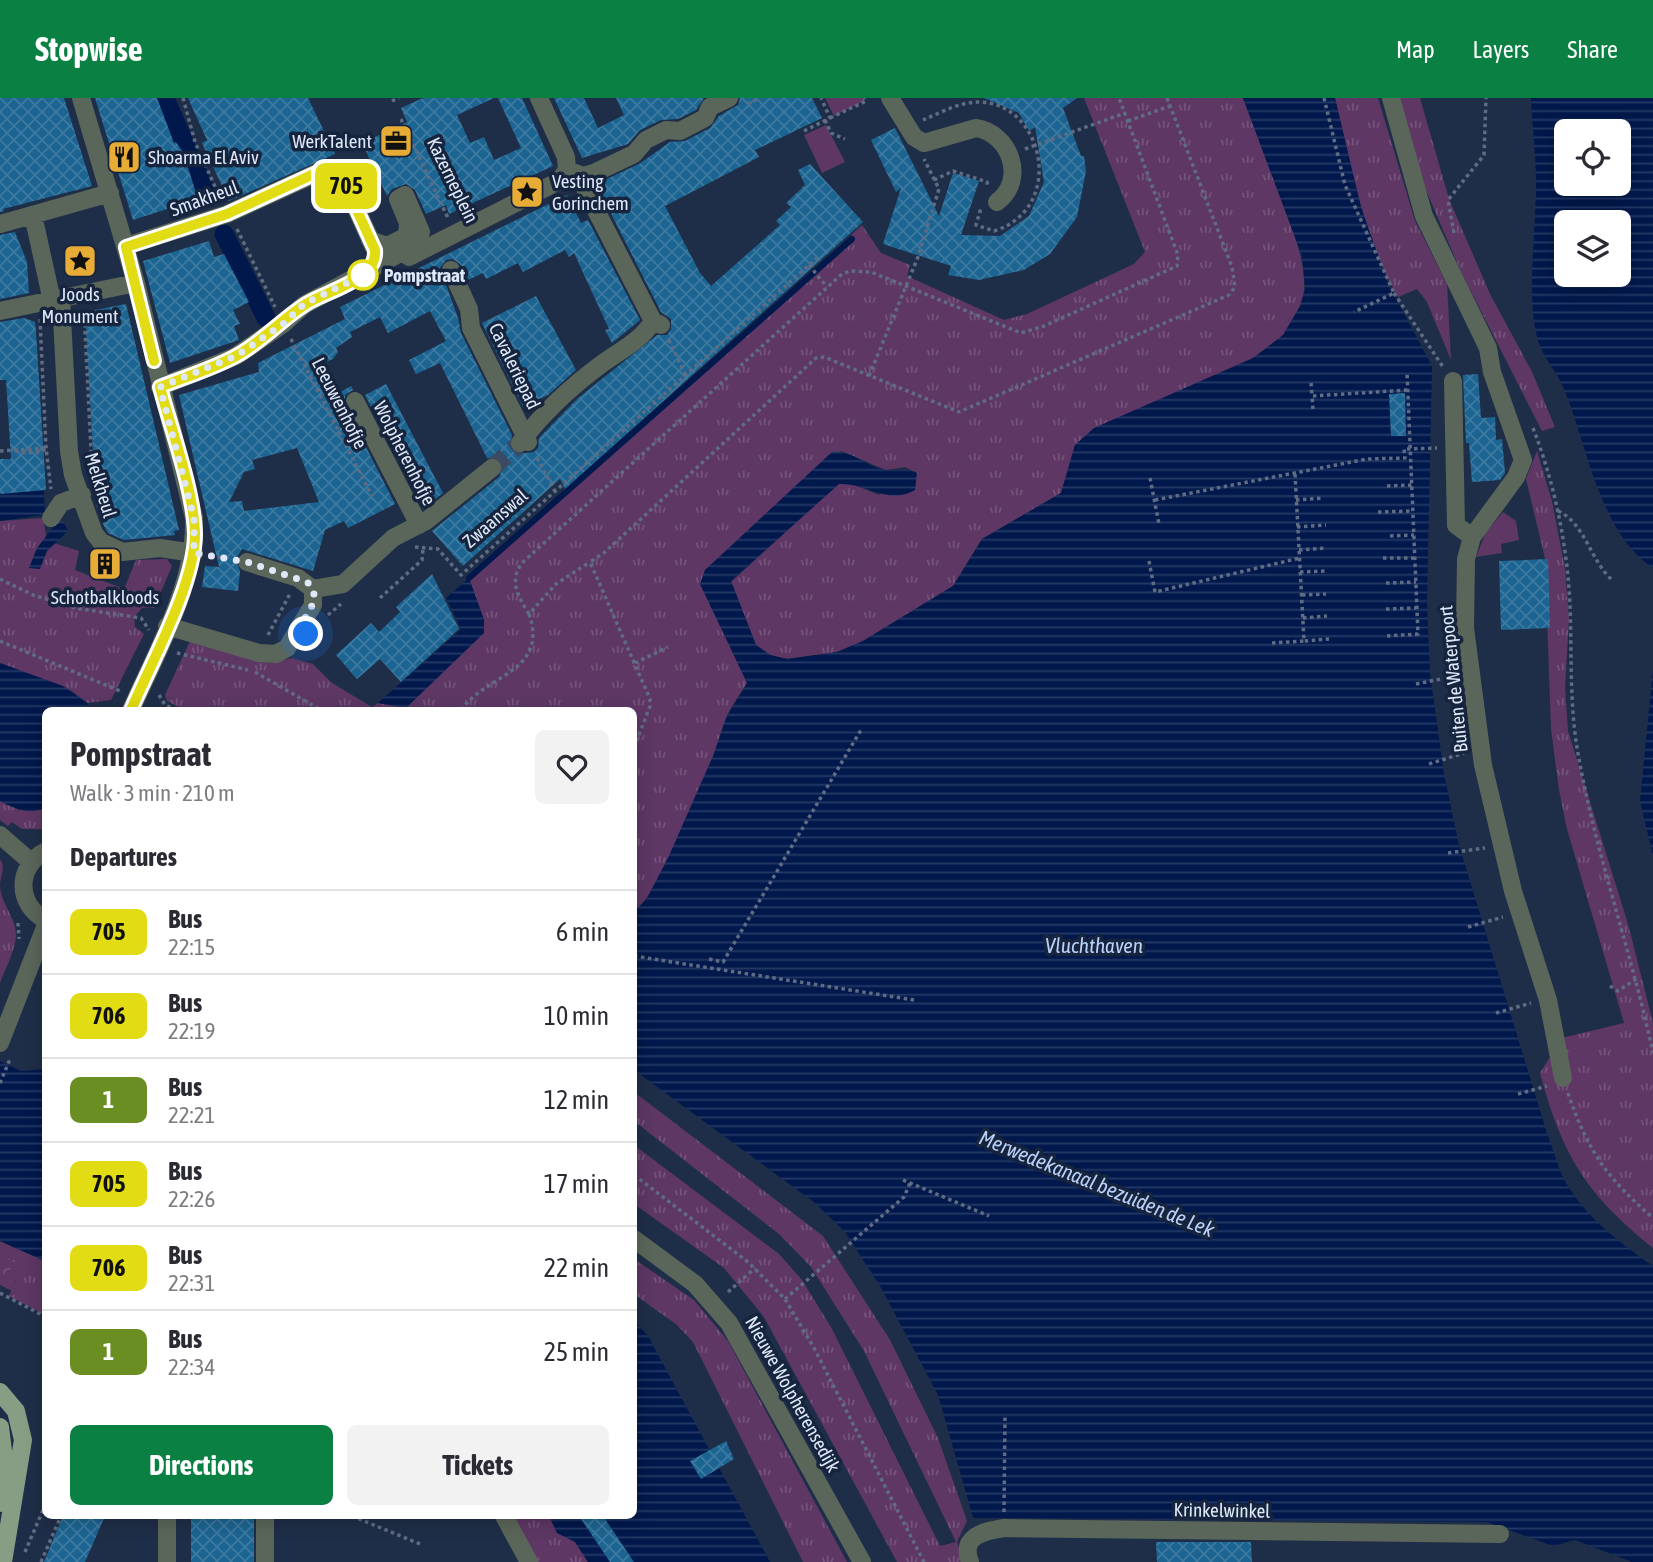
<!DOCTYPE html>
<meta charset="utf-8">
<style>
:root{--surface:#fff;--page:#f2f2f3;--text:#2b2b33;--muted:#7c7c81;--line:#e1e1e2;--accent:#0b8043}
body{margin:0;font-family:"Asap Condensed",sans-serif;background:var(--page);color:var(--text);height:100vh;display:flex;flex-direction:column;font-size:26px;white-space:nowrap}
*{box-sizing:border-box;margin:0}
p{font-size:23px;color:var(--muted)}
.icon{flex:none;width:38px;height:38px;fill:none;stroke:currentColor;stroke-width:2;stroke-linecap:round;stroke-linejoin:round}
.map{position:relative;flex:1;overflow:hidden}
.drawer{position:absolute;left:42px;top:609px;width:595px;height:812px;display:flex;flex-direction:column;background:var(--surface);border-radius:10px;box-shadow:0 4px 18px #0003}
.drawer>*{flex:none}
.badge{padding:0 14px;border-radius:10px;font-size:24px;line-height:46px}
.tools{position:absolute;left:1554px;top:21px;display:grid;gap:14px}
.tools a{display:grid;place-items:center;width:77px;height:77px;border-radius:10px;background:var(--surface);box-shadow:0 4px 18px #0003;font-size:35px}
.you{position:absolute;width:35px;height:35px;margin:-18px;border:5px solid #fff;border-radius:50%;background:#1a73e8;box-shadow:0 0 0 10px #1a73e833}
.map>.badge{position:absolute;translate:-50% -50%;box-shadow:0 0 0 4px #fff}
h2{padding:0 28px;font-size:26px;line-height:63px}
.round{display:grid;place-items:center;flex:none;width:74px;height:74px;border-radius:10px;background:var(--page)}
.head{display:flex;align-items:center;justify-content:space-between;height:119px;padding:0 28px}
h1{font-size:33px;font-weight:700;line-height:52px}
.cta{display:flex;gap:14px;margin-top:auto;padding:14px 28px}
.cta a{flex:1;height:80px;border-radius:10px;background:var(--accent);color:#fff;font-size:28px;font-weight:700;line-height:80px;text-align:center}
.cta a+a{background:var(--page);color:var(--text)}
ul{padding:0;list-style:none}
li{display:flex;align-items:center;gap:21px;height:84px;padding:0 28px;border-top:2px solid var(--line)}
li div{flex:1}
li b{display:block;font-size:26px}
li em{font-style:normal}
li .badge{min-width:77px;font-weight:700;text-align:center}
header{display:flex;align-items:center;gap:42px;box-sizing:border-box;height:98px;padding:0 35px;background:var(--accent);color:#fff}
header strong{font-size:33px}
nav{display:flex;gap:38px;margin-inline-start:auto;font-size:24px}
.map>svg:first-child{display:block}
.grass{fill:url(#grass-tufts)}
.forest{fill:url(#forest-crowns)}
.park{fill:#5e3765}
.water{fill:url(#water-rules);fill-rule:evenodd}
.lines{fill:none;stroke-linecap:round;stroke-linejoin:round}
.stream{stroke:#00184b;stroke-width:6}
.canal{stroke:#00184b;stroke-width:19}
.building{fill:url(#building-cross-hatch);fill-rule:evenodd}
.minor-tunnel{stroke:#3c4a63;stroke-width:18;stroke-dasharray:18 9;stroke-linecap:butt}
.path{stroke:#5f6c83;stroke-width:3.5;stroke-dasharray:3.5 3.5;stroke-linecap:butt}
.minor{stroke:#5b665a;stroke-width:18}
.major{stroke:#879d84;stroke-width:18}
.line-casing{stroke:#fff;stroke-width:16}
.line{stroke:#e1dc14;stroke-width:10}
.walk{stroke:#dee8f9;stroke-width:7;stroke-dasharray:0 12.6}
.stop-dot{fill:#fff;stroke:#e1dc14;stroke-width:3.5}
.labels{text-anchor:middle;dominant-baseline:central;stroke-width:7;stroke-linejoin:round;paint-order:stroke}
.poi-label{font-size:19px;fill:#dee8f9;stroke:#16243d;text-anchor:start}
.street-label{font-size:19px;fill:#dee8f9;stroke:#16243d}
.stop-label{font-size:19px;font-weight:bold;fill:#dee8f9;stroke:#16243d;text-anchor:start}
.water-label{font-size:21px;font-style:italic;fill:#b9d1f9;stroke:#16243d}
</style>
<header>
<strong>Stopwise</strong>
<nav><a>Map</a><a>Layers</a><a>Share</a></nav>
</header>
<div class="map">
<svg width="1653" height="1464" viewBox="0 0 1653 1464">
<defs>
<pattern id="grass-tufts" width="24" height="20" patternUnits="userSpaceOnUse" patternTransform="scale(1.75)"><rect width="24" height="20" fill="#5e3765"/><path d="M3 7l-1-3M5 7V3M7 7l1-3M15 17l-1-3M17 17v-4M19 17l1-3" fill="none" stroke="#75547c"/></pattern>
<pattern id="forest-crowns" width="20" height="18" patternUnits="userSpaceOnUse" patternTransform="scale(1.75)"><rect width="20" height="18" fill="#5e3765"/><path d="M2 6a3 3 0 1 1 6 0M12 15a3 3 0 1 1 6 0" fill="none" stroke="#75547c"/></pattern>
<pattern id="water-rules" width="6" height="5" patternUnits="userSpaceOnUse" patternTransform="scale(1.75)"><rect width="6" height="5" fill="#00184b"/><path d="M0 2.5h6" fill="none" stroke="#253a66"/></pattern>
<pattern id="building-cross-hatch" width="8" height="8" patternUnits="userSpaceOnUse" patternTransform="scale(1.75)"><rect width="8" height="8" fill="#1c6491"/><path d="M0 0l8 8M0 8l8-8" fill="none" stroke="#3d7aa1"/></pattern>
</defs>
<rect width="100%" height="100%" fill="#1f2e48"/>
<path class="grass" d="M1084,0H1243C1256,34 1268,67 1281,101C1306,167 1327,216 1253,260L1075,347L1061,395L982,441L953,488L863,543L837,554L787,561L770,557L756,547L731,484L839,385H850L879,397L917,375L905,369L886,372L841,353L705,472L747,585C741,596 732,606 727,618C721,631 718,646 713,659C700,692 660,796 634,813V612H184L167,603L165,597L191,541L269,565L292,560L313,566L332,585L372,609L378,605L406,610L484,522L469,480L853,141L851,137L862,127L881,155L910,167L907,178L1004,222L1027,216L1134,166L1145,154Z
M1335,0H1378L1415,123L1447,186L1451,262L1427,204L1417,191L1398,199C1363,139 1351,67 1335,0Z
M1399,0H1420L1449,101L1490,196L1532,274L1555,329L1542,333L1462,176L1417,71Z
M1537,353L1552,403L1565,471L1569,520L1565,590L1568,633L1628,826L1653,925V1150C1586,1096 1562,1057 1540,975L1562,940L1624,925L1567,731L1559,692L1551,631L1545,460L1526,381Z
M43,420L47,443L79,453L75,472L124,491L136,462L167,461L172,468L154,510H142L134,519L135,529L144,536L111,602L87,605L72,593L0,565V423Z
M0,703L19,712L45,710V731H22L12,724L8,728L0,722Z
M0,761C6,769 1,776 0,786C0,806 17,820 16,838C15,853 5,871 0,885Z
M634,994L823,1138L890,1242L938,1340L967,1423L957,1444L964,1464H897L764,1219L724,1170L634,1106V1047L779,1156L802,1182L832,1231L940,1448L956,1444L864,1253L811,1169L779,1136L634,1023Z
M13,1149L45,1163V1217L9,1198L16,1182L10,1177L8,1161Z
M634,1161L694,1202L728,1243L847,1464H803L693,1244L677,1227L634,1196Z
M499,1418H549L557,1434L575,1444L588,1464H528Z"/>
<path class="forest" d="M0,1143L13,1149L8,1161L16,1165L9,1173L16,1181L12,1193L0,1187Z"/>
<path class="park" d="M825,0H863L864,3L834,18Z
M826,27L845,64L822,75L804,37Z
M1503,414L1516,423L1519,442L1501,446L1502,455L1476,459L1485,436Z"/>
<path class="water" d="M1243,0H1335L1361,109L1388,185L1432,268L1427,506L1430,575L1444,676L1459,747L1547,1035C1553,1050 1557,1067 1564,1081C1583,1117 1620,1145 1653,1168V1464H1632L1575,1442L1553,1448L1487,1424L973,1420L938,1297L880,1188L845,1134L815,1105L634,972V813L646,802L668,760L713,658L727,618L747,585L700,486L705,472L832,354C850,351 866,368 885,372C898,374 904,369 917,375L915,392C888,408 866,384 839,386L731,483L756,547L770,557L787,561L837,554L863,543L953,488L982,441L1061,395L1075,347L1094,330L1253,260L1283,237L1300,208L1305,191L1302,158Z
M1531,0H1653V470C1599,435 1587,345 1564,291C1555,269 1541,259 1536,235C1527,194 1536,129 1536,85C1536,57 1532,28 1531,0ZM1566,33H1619V86H1566ZM1566,124H1619V177H1566Z
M44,392L45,417L0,423V394Z
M57,424H64L68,433L47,453L40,471L29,470L37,450Z
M469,480L484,522V535L406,610L378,605L461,531L446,500Z
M0,565L63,588L87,605L89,612H46L45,710C28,717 16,711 0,703Z
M1653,571V758L1640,703Z
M0,963L21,973L45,971V1163L0,1143Z
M634,1222L648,1238L770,1464H588L575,1444L557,1435L549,1418H634Z"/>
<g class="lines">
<path class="stream" d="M469,480L852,141"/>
<path class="canal" d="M165,0L207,97
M224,136L266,220"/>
</g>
<path class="building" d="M0,0H64L92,88L3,111L4,113L0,114Z
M95,0H157L174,45L176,44L183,54L198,101L133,122Z
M188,0H308L335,56L229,103L202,45L207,42Z
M423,0H494L457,17L470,45L484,39L494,62L521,50L498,0H522L553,68L449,116L446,107L426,116L415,92L406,86L392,91L387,98L362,45L407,24L401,10Z
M554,0H584L598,30L624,17L616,0H704L696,12L678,21L661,22L640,32L628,46L582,60Z
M740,0H812L822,20L755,52L759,59L665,108L700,175L711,188L780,127L776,123L791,109L786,105L805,87L798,72L810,66L863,124L565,391L560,381L463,468L432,433L499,379L503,369L497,360H487L440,265L416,276L409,262L446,243L430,213L388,235L380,219L350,234L352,239L336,250L338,254L333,261L317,268L333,298L351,288L353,292L345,297V308L395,406L348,430L344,423L325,432L313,473L242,451L236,461L240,473L238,493L202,489L205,468L219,469L179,297L259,274L258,265L345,221L340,209L567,97L581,125L588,122L640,222L612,245L605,232L609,231L574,155L569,159L565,152L523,174L518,165L486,181L483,175L468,182L461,167L453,161L446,162L440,170L458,220L461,235L512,337L510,350L518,356L534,354L538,350L539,340L577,301L657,237H667L671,231V221L661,214L596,86L639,66L670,44L685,43L710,30L719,18L738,7ZM297,350L319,404L244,413L242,403L229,404L244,374L255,371L252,362Z
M984,0H1077L1063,10L1081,58H1084L1086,73L1077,119L1050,156L1024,172L979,182L948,177L951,168L883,146L901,90L896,94L871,42L895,30L939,118L953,75L979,83L961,137L1000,138L1029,118L1044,84L1035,29L1029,33L1019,15Z
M15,134L27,164L29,195L0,201V137Z
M209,143L214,159L224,156L249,204L233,212L240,226L234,228L239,242L170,265L143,163Z
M536,198L576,272L548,297L523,309L482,225Z
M126,206L179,432L174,433L175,437L124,442L108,435L103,426L105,421H101L96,406L85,214Z
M24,220L35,224L36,234L46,392L0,396V361H11L6,282H0V224Z
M1478,276L1481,320L1495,319L1496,342L1502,341L1505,375L1500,382L1472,384L1469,345H1466L1463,277Z
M386,286L443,395L423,411L365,297Z
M1405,295L1406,338H1391L1389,296Z
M1548,461L1550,530L1501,532L1499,463Z
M432,476L459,531L401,584L380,561L357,581L336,557L371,525L379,534L400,514L396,509Z
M726,1343L734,1361L701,1381L690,1363Z
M63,1418H105L85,1464H44Z
M191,1418H254V1464H191Z
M579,1418H603L634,1464H610Z
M1156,1444H1251L1252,1464H1157Z"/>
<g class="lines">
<path class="minor-tunnel" d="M492,370L517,348"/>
<path class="path" d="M183,0L195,44L221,102
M1324,0L1345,87L1394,195L1354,214
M392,3L399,0
M747,6L760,0
M830,20L866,3L864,0
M401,21L448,120
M825,22L831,35L845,41
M923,22C940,15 959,4 979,4C1045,5 1066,111 994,133L976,127L981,110
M1128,23L1170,8
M804,33L830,20L821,0
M1025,51L1125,15
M934,82L953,73L987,84L988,89
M237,131L275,209
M1454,135L1448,102L1484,57L1486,0
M809,167L827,189
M1394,195L1443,269
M84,212L92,372
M40,221L46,350L51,391
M291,241L372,398
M669,242L686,278
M869,278L918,159L939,91L924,61
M1311,285L1312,298
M1313,311L1312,298L1408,292
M1533,330C1555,387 1567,446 1570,507C1572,558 1569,610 1579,661C1597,760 1632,856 1653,955
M16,352L19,355L42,354L46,350
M0,353L46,350
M537,360L556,395
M1295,376L1304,543L1329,541
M1150,380L1159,426
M1387,388L1412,387
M1155,402L1367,361L1405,360L1404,351L1437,350
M1296,402L1324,400
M1558,413C1585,425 1590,462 1612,482
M1378,414L1413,413
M1297,429L1326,427
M1390,438L1414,437
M415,449L438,451L461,477L817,160
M1299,452L1325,450
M211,458L231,461
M1383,460H1415
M1149,463L1155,494L1300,460
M1300,474L1325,473
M0,481L33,497L75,510L141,520L149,532
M1386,485L1416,484
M1302,497L1326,496
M380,500L422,462L423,450
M1386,511L1416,510
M529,516C517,497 508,481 524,463L842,176L850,173L871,174L1021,235L1044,228L1177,168L1178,157L1119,0
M328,517L341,506
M1303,520L1327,518
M268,537L291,494
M1387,538L1418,536L1407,274
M0,543L120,593
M1272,545L1304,543
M177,555L248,572
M635,565L668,549
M255,574L321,612
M1416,586L1456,578
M159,597L165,607L177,612
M461,612C487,576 549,574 529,516L556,486L590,464
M634,650L650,608V601L590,464L605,454L816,260L824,259L959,314L1229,197L1235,189L1232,169L1167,0
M1429,666L1464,655
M1448,755L1485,750
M18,825L19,841
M1468,829L1503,819
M634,858L914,902
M709,861L723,864L861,632
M1610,888L1618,893L1636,881
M1496,915L1531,905
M0,985L10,961
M1568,995C1588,1054 1607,1080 1653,1120
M1518,996L1547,988
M634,1077L748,1164L785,1201L814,1250L924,1464
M903,1082L989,1118
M728,1194L755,1170
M0,1195L46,1219
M785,1201L904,1099L910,1085
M1004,1414L1005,1318
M352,1418L420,1446
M25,1454L46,1405
M41,1464L61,1418"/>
<path class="minor" d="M81,0L136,185L194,420C196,486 157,553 131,612
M539,0L566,59L567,72
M890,0L914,39L924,45L976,30C1010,35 1027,82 997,104
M1391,0L1424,118L1488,250L1492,274L1523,362L1516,379L1472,439L1466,461L1465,530L1483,667L1513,793L1548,902L1563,980
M567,72L583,78L594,75L634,56L646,42L666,32L680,33L705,20L710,9L729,0
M583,78L586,93L653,223L661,227
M33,117L52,203
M0,126L110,95
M126,148L227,116L328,70L341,77L375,152
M409,159L559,83L567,72
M451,172L469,211L471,230L528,344
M61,201L69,353L73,377L94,435L101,444L122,454L160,450L194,455
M0,213L136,185
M1453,283L1456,427L1472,439
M160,289L236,258L283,226L304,207L415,147L421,134L405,97L398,101L408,125L407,138L387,148L370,142
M355,303L419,427
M520,345C542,316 573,287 603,265C621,252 642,242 653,223
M51,420L61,405L82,397
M247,464L298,480L313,491
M313,491L343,486L393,440L426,423L492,370
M167,528L259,555L276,556L287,550L313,507V491
M0,737L31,764
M46,753C16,768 16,807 46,822
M0,945L46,827
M634,1141L695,1186L729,1225L862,1464
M167,1418V1464
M265,1418V1464
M504,1418L529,1464
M970,1464C960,1438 984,1433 1004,1430L1500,1436"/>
<path class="major" d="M0,1294L16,1313L23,1342L3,1464
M0,1329L4,1361L0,1405"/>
</g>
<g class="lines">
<defs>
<path id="line" d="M131,612C151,565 195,486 195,436C194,393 171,331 160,289C185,279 212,271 236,258C262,244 282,221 306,206C326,193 378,182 375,152L341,77L327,70L227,116L126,149L154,263"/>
</defs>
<use href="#line" class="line-casing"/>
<use href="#line" class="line"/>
<path class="walk" d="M306,536L297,532C306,517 324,499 307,484L247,464L194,455V420L160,289L236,258L283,226L304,206L363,177"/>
</g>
<defs>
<symbol id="office-square" viewBox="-11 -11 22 22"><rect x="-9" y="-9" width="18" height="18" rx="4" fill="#e6ac36" stroke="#16243d"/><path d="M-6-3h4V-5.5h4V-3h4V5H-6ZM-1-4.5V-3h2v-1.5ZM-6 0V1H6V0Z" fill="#111"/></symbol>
<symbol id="restaurant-square" viewBox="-11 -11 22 22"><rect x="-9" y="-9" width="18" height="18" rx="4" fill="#e6ac36" stroke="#16243d"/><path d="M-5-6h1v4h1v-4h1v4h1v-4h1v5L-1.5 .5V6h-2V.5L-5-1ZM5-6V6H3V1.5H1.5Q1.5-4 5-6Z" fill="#111"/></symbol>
<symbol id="sight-square" viewBox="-11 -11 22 22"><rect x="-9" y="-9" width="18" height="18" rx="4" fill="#e6ac36" stroke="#16243d"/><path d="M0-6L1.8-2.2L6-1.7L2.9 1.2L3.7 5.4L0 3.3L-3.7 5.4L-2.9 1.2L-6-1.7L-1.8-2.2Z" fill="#111"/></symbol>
<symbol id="building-square" viewBox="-11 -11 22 22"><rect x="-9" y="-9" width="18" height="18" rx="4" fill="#e6ac36" stroke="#16243d"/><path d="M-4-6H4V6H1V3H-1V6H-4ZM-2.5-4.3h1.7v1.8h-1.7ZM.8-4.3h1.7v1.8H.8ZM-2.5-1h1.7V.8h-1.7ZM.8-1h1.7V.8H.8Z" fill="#111"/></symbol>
</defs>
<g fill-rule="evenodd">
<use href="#office-square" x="377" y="24" width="38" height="38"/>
<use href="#restaurant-square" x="105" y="40" width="38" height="38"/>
<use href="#sight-square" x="508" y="75" width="38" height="38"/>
<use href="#sight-square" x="61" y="144" width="38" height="38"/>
<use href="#building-square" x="86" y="447" width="38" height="38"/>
</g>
<circle class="stop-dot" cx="363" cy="177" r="14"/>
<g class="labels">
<g class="poi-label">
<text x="372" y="43" text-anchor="end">WerkTalent</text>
<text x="148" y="59">Shoarma El Aviv</text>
<text x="552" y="83">Vesting<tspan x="552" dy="22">Gorinchem</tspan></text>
<text x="80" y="196" text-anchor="middle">Joods<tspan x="80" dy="22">Monument</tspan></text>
<text x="105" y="499" text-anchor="middle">Schotbalkloods</text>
</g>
<g class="street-label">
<text transform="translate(453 82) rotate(64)">Kazerneplein</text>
<text transform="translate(204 100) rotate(-20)">Smakheul</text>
<text transform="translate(515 268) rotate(64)">Cavaleriepad</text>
<text transform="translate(340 305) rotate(63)">Leeuwenhofje</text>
<text transform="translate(405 355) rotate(63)">Wolpherenhofje</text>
<text transform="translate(101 387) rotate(73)">Melkheul</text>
<text transform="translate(495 420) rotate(-41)">Zwaanswal</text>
<text transform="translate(1453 581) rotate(-96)">Buiten de Waterpoort</text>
<text transform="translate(793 1296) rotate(61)">Nieuwe Wolpherensedijk</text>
<text transform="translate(1222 1412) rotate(1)">Krinkelwinkel</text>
</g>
<g class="stop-label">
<text x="384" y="177">Pompstraat</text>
</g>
<g class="water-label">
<text x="1094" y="847">Vluchthaven</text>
<text transform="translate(1097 1085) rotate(22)">Merwedekanaal bezuiden de Lek</text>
</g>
</g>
</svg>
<div class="tools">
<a><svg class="icon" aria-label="locate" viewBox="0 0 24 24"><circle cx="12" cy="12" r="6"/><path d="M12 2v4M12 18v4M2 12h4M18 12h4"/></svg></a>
<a><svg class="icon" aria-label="layers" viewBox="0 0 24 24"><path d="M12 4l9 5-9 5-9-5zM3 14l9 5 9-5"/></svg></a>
</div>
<div class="you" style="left:306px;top:536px"></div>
<b class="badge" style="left:346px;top:88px;background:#e1dc14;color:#111">705</b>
<section class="drawer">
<div class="head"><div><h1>Pompstraat</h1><p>Walk · 3 min · 210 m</p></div><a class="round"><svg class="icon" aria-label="heart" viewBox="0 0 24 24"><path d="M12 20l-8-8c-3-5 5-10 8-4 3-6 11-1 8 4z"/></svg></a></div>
<h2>Departures</h2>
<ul>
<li><span class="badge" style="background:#e1dc14;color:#111">705</span><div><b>Bus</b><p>22:15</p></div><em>6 min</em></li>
<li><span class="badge" style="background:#e1dc14;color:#111">706</span><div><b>Bus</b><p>22:19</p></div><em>10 min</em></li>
<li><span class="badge" style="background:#6b8e23;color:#fff">1</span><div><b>Bus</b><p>22:21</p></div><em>12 min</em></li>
<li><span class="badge" style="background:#e1dc14;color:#111">705</span><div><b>Bus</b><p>22:26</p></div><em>17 min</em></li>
<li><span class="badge" style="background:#e1dc14;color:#111">706</span><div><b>Bus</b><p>22:31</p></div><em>22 min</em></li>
<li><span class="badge" style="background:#6b8e23;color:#fff">1</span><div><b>Bus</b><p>22:34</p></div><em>25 min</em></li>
</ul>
<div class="cta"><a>Directions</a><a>Tickets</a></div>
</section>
</div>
